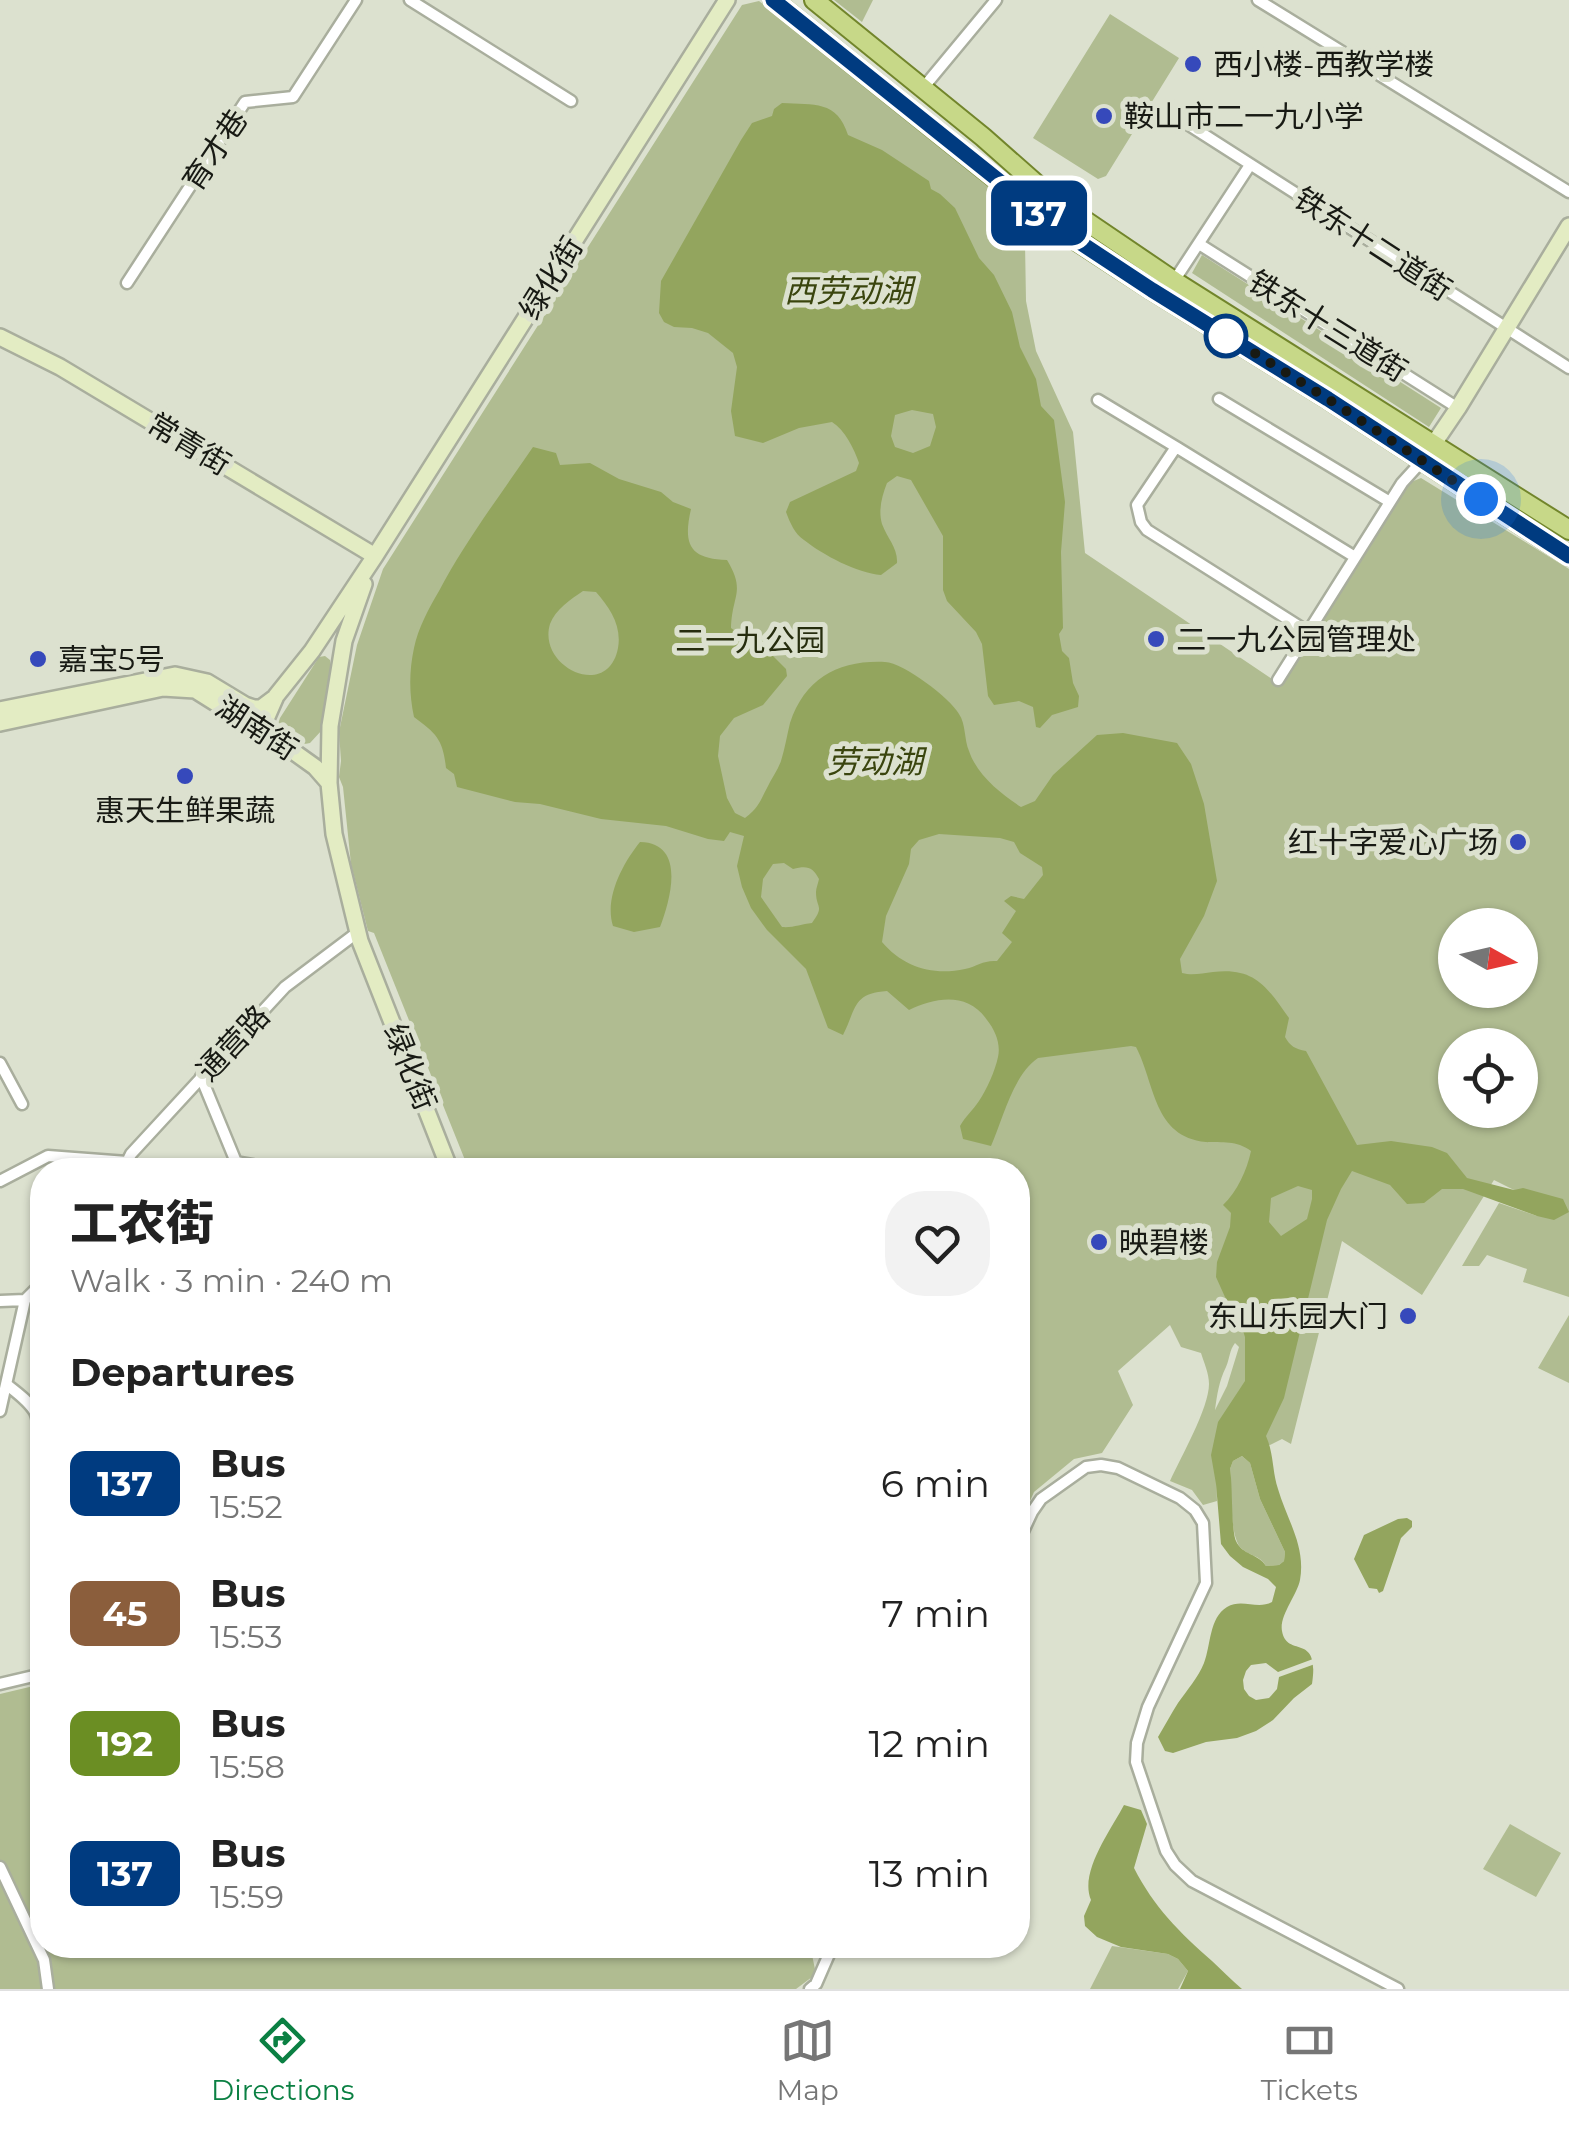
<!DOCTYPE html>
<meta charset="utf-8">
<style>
:root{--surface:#fff;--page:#f2f2f2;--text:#222;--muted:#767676;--line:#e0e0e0;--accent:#0b8043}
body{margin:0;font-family:Montserrat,"Noto Sans SC",sans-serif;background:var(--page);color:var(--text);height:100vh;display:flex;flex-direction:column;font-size:38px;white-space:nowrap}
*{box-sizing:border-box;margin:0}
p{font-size:32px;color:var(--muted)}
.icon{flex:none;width:55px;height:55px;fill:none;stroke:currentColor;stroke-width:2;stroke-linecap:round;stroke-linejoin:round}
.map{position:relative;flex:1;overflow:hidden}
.drawer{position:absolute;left:30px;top:1158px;width:1000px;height:800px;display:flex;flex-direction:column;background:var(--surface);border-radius:40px;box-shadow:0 2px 8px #0004}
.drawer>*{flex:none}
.badge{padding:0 20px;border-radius:15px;font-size:35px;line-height:65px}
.needle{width:65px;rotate:98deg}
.buttons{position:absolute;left:1438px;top:908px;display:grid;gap:20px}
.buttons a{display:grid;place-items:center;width:100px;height:100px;border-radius:50%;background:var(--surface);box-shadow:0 2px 8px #0004;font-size:50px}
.you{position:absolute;width:50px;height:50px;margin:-25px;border:8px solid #fff;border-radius:50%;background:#1a73e8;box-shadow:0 0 0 15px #1a73e833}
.map>.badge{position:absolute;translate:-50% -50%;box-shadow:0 0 0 5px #fff}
h2{padding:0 40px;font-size:38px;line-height:90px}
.round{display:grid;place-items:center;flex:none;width:105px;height:105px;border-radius:40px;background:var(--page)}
.overview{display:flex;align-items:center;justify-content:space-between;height:170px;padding:0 40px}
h1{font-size:48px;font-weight:800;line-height:75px}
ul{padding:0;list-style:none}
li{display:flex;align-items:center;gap:30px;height:130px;padding:0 40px}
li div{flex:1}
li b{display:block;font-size:38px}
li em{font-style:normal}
li .badge{min-width:110px;font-weight:700;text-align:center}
.tab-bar{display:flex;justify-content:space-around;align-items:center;height:140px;border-top:2px solid var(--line);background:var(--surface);font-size:28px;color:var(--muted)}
.tab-bar a{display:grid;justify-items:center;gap:5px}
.tab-bar .current{color:var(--accent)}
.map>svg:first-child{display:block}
.green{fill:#b0bc91;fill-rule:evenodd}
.water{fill:#93a55e;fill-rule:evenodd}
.pier{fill:#dce1cf}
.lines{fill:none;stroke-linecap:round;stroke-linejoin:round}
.street-casing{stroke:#a9ae9d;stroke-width:15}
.secondary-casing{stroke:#a9ae9d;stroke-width:20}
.primary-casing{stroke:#72852b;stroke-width:22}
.street{stroke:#fff;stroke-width:10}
.secondary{stroke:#e3ecc3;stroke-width:15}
.primary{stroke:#c7d888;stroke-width:18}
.line-casing{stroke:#fff;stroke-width:22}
.line{stroke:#003b80;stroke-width:15}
.walk{stroke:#181a14;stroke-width:10;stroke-dasharray:0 18}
.poi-dot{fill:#3649bb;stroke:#dce1cf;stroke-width:4}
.stop-dot{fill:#fff;stroke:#003b80;stroke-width:5}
.labels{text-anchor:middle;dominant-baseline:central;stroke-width:10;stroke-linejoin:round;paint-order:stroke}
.poi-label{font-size:30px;fill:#181a14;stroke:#dce1cf;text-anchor:start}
.street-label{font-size:30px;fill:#181a14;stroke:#dce1cf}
.park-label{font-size:30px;fill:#262d0e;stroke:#dce1cf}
.water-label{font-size:32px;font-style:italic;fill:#3a450e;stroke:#dce1cf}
</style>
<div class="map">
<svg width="1569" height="1989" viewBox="0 0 1569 1989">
<rect width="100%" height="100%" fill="#dce1cf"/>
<path class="green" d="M834,0H873L862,22Z
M759,1L1034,217L1025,243L1026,301L1036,351L1073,432L1085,553L1278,683L1406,484L1421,478L1569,569V1297L1523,1282L1527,1269L1487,1255L1479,1266H1462L1499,1203L1537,1216L1514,1190L1494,1180L1422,1295L1342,1241L1291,1444L1282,1439L1270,1445L1215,1437L1217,1501L1203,1505L1192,1490L1170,1481C1181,1457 1209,1408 1209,1384C1209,1373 1204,1363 1201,1353L1181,1347L1170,1325L1118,1371L1133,1405L1102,1453L1074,1459L1034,1492L1018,1528V1170H469L374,933L368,931L351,864L343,787L339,777L341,761L339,732L357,645L383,569L742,5ZM1455,925H1520V990H1455ZM1455,1045H1520V1110H1455ZM1235,1343L1239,1347L1227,1386L1215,1410C1217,1395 1219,1381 1226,1367C1230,1358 1229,1351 1235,1343Z
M1110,14L1179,58L1106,176L1098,179L1033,138Z
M1202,255L1441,408L1429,427L1192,273Z
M325,656L330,660L331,668L322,730L310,743C295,747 285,739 277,727L280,718L319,657Z
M1569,1315V1383L1538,1368Z
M1242,1456L1250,1463L1260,1499L1285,1552L1284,1561L1279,1565L1266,1566C1260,1555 1249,1556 1241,1548C1229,1536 1232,1488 1230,1469L1233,1461Z
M42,1684V1945H801L811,1950L816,1974L796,1989H0V1694Z
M1510,1824L1561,1853L1536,1897L1483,1869Z
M1112,1946L1168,1954L1178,1959L1188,1971L1178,1989H1090Z"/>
<path class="water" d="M782,103C814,105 837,100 848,135L882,150L929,181L931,189L940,194L955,208L979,258L994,275L1012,312L1020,347L1036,379L1041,406L1054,420L1065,502L1061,552L1063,628L1059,634L1062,651L1069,658L1073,683L1079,696L1078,707L1052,715L1040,728L1036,727L1033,707L1019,701L994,705L988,696L982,644L976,632L947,601L943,590V536L911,480L897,476L887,483C882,496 878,510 882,524C887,538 898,548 897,563L881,575C857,573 823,555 804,540C795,534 790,523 786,512L790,502L856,471L859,463C854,449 845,430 832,422L799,428L763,443L735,436L731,411L737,367L733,353L708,333L692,328L674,327L664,322L659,313L661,281L741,140L752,123L772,116L774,109ZM912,410L933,414L936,427L930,446L913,453L895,447L891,436L895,415Z
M533,447L556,453L560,465L590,463L619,479L661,492L673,502L691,509C683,544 689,559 727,560C746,592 732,594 731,628L747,640L764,647L786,669L787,676L763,705L734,718L720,736L718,756L727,798L735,813L745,818C759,807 759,803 767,788C771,779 778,770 781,761C785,748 787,735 790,723C805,678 839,660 885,662C904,663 950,698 959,714C966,724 964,740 969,751C977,775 1001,794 1021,807L1035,801L1053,775L1097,735L1123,733L1177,743L1191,764L1204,804L1217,881L1204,916L1180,959L1182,973C1193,976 1202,973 1213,972C1255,967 1267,987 1289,1018L1285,1037C1290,1046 1295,1049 1306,1051L1357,1145L1391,1141L1432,1147L1447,1153L1467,1178L1514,1190L1523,1188L1563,1199L1569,1212L1554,1220L1537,1216L1463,1189H1442L1424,1203L1407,1204L1390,1185L1352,1171L1341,1189L1327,1220L1284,1398L1266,1436C1274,1454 1272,1471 1278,1489C1287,1520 1306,1546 1300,1580C1297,1595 1279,1616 1282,1631C1287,1659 1320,1631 1312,1684L1294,1698L1273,1720L1256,1731L1237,1738L1206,1742L1173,1753L1165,1751L1158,1737C1165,1725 1171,1714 1178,1703C1187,1690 1198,1678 1204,1663C1211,1645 1209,1618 1227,1607C1242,1598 1257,1610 1272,1602L1276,1587L1268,1579L1243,1567L1230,1556L1221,1544L1216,1484L1211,1455L1218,1422L1245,1381V1337L1239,1318L1225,1297L1216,1277L1217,1262L1230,1227L1231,1213L1223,1205C1237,1192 1247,1170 1251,1151C1236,1140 1223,1143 1206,1142C1153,1137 1155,1083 1136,1047L1131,1046L1038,1058C1013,1075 1003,1119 991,1146L963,1139L960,1126C965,1117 973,1110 979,1101C987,1089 995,1071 998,1057C1001,1044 995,1030 987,1020C968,992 936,997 909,1010L887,991C852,993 856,1010 843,1035L828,1028L806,969L767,930L751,908L742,887L737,866L744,836L730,832L724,841L708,839L666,826L601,819L540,804L515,802L457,787L454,774L446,768C443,740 437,734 414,717C409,694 409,671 414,648C418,628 429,608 439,591C466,540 501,494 533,447ZM583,591L596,592C610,608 622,626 618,648C608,701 537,667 550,624C555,610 571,599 583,591ZM939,834L1000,838L1014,842L1020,853L1042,867L1043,875L1024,899L1011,896L1004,901L1016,911L1002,933L1012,942L997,961C983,960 978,966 965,969C933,976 903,967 882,942L886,916L909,864L911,849L919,840ZM784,863L793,869C807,865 813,867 819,879C818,884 816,888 816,892C816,909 825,905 812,923C801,924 793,928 782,927L761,897L763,879L773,864ZM1298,1186L1312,1190V1199L1307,1219L1281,1236L1269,1222L1271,1198ZM1242,1456L1250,1463L1260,1499L1285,1552L1284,1561L1279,1565L1266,1566C1259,1554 1242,1555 1236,1541C1231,1530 1233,1486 1230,1469L1233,1461Z
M640,842C686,843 671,898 660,927L634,932L613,926C604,898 623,863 640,842Z
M1407,1518L1412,1521V1527L1401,1538L1383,1591L1379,1593L1377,1589L1369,1588L1354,1559L1364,1535L1398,1519Z
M1124,1805L1141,1810L1147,1824L1134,1868C1154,1907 1179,1932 1212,1961C1222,1970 1231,1980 1242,1989H1180L1188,1971L1178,1959L1168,1954L1121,1947L1097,1937L1085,1926L1084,1916L1091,1900C1079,1872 1111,1830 1124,1805Z"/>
<path class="pier" d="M1313,1659L1315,1664L1279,1677L1277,1689L1269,1698L1256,1700L1249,1696L1244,1689L1243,1680L1246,1671L1251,1665L1266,1663L1278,1672Z"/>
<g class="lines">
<defs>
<path id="street" d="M410,0L571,101
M1258,0L1569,192
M923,88L996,0
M1178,118L1569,368
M1199,244L1458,408
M1174,281L1250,165
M127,283L245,102L293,97L356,0
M1219,399L1390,502
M1098,400L1176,447
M1308,632L1147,530L1141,522L1137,505L1176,447L1355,557
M1278,680L1402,483L1422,461
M0,1063L22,1104
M201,1077L236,1162L263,1167V1170
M123,1170L131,1154L285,987L358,932
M0,1181L48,1156L127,1162
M0,1301L25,1300
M6,1384C16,1392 29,1401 35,1412C44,1428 38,1493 42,1517
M0,1411L25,1300L42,1283
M1018,1542L1032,1512L1041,1499L1086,1467L1101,1465L1118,1468L1180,1498L1195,1510L1203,1523L1206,1583L1148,1707L1137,1743L1136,1762L1166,1851L1175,1865L1192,1881L1398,1989
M0,1684L42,1674
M0,1867L44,1960L48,1989
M810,1989L816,1984L833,1945"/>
<path id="secondary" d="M0,337L60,367L375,556
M1422,461L1458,408L1569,226
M364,584L344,641L330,726L329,783L334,834L360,941L450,1170
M0,710L175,675L207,682L245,705L254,708H261L273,699
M0,723L163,688L195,690L294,752L315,767L329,783
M267,736L266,719L276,696L312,651L375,556L727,0"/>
<path id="primary" d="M773,0L1057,228L1152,290L1328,399L1569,556
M814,0L983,137L1051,197L1087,222L1174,281L1569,530"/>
</defs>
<use href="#street" class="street-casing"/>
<use href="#secondary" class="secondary-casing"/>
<use href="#primary" class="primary-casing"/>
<use href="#street" class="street"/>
<use href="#secondary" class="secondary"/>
<use href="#primary" class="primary"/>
</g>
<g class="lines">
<defs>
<path id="line" d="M773,0L1058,228L1152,290L1328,399L1569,556"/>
</defs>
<use href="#line" class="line-casing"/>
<use href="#line" class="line"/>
<path class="walk" d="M1226,336L1218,330L1328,399L1481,499"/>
</g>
<g class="poi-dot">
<circle cx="1193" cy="64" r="10"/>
<circle cx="1104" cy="116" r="10"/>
<circle cx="1156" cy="639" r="10"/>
<circle cx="38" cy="659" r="10"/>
<circle cx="185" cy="776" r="10"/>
<circle cx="1518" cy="842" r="10"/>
<circle cx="1099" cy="1242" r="10"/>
<circle cx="1408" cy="1316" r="10"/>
</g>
<circle class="stop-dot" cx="1226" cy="336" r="20"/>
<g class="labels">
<g class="poi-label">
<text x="1213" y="64">西小楼-西教学楼</text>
<text x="1124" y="116">鞍山市二一九小学</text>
<text x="1176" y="639">二一九公园管理处</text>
<text x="58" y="659">嘉宝5号</text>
<text x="185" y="810" text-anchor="middle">惠天生鲜果蔬</text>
<text x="1498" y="842" text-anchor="end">红十字爱心广场</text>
<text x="1119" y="1242">映碧楼</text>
<text x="1388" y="1316" text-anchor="end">东山乐园大门</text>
</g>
<g class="street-label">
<text transform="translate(215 150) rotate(-56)">育才巷</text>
<text transform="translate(1373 244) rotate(33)">铁东十二道街</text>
<text transform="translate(551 278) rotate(-58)">绿化街</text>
<text transform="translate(1328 326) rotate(32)">铁东十三道街</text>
<text transform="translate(189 444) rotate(31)">常青街</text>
<text transform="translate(257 728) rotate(33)">湖南街</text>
<text transform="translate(233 1043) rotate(-47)">通营路</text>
<text transform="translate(410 1067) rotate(68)">绿化街</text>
</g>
<g class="park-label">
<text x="750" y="640">二一九公园</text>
</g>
<g class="water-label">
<text x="848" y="290">西劳动湖</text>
<text x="875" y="761">劳动湖</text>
</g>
</g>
</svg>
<div class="buttons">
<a><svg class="needle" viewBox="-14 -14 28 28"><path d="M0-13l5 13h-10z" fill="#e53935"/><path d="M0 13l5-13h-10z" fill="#767676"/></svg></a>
<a><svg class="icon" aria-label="locate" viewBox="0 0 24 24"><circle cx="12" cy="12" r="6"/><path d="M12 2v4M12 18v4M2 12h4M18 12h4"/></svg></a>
</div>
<div class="you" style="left:1481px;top:499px"></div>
<b class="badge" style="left:1039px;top:213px;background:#003b80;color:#fff">137</b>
<section class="drawer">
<div class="overview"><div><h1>工农街</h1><p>Walk · 3 min · 240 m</p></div><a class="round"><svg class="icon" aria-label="heart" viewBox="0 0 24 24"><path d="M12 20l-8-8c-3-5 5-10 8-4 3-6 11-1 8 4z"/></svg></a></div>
<h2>Departures</h2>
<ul>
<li><span class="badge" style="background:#003b80;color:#fff">137</span><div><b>Bus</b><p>15:52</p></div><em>6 min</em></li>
<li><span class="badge" style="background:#8b5e3c;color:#fff">45</span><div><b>Bus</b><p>15:53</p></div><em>7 min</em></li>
<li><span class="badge" style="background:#6b8e23;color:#fff">192</span><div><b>Bus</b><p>15:58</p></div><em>12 min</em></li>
<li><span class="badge" style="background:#003b80;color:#fff">137</span><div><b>Bus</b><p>15:59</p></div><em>13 min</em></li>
</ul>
</section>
</div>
<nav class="tab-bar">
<a class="current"><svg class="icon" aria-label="directions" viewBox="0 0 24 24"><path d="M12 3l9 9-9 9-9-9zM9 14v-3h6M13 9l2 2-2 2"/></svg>Directions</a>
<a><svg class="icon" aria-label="map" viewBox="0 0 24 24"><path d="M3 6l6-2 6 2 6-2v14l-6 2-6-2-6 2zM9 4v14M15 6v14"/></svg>Map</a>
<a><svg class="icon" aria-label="tickets" viewBox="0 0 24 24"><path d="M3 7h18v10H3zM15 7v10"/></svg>Tickets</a>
</nav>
